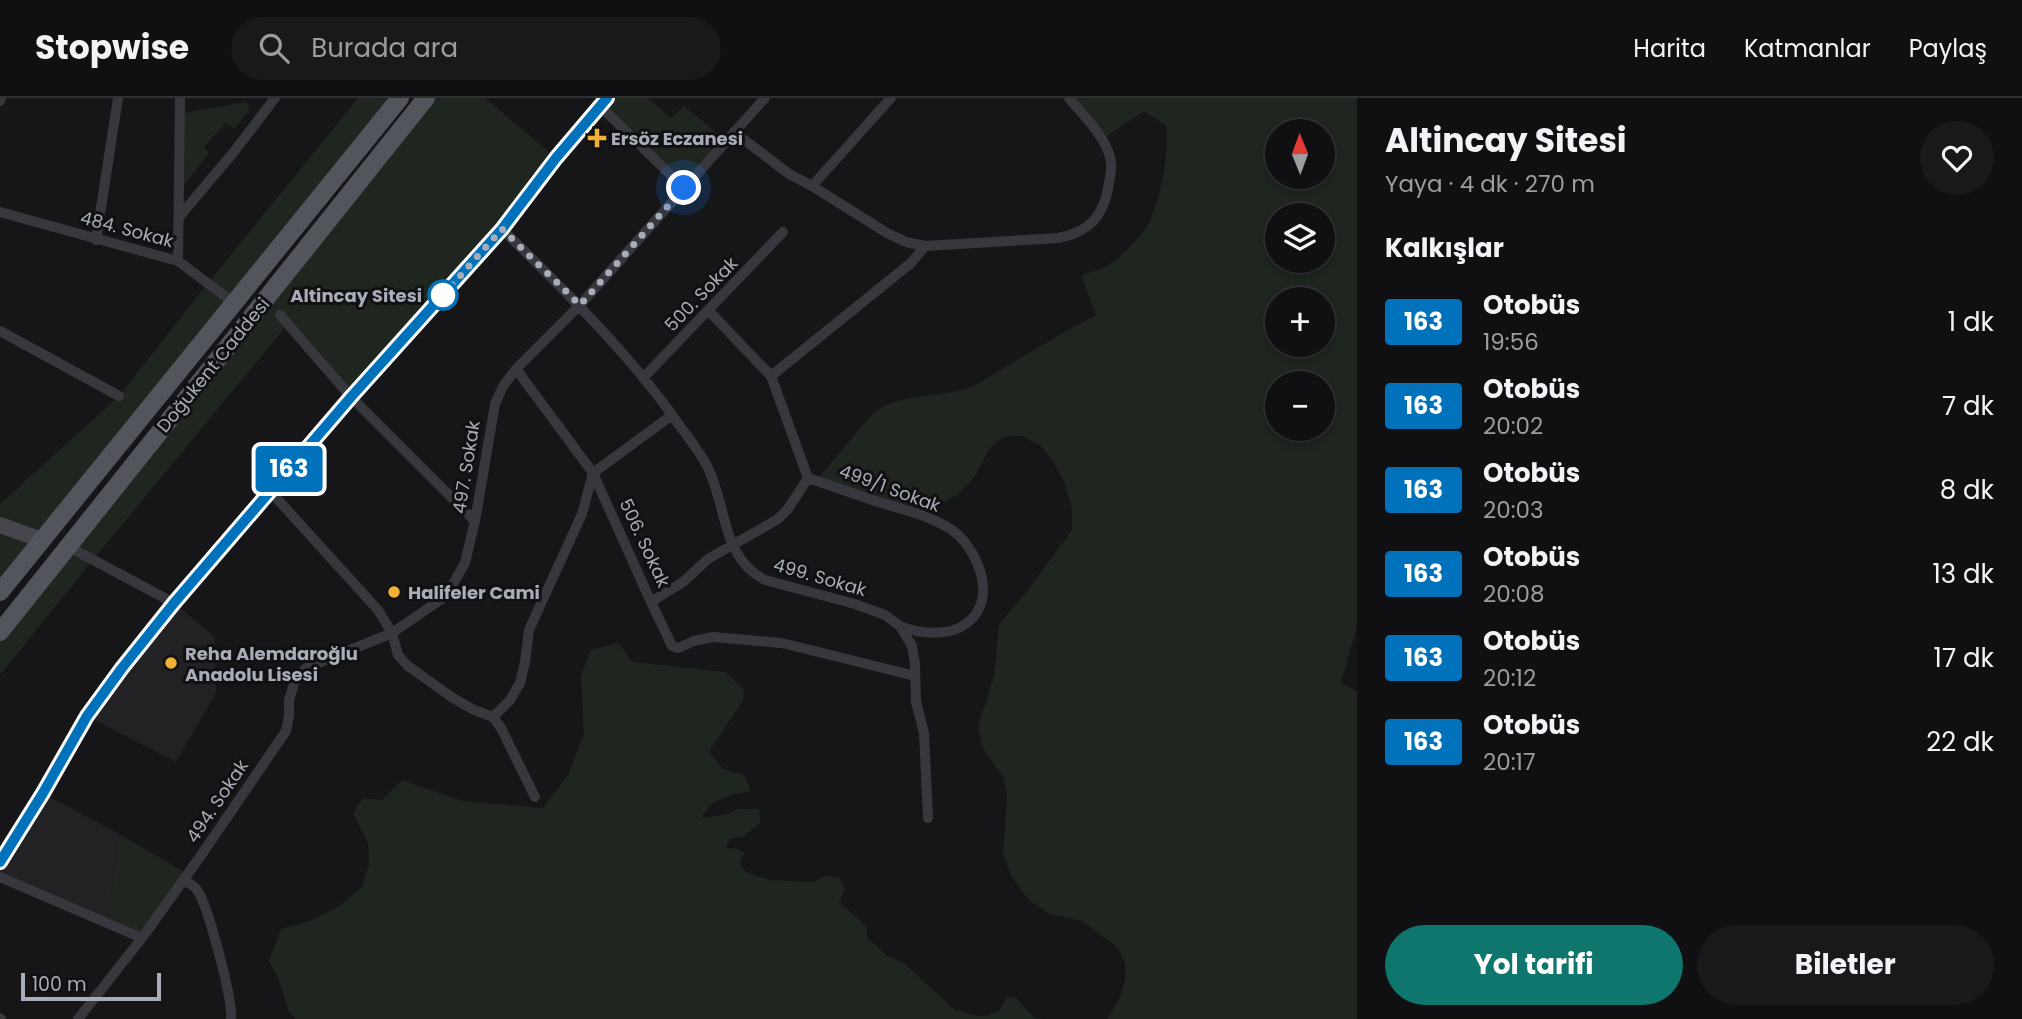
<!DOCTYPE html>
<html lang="tr">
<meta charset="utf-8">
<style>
:root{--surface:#101012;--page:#19191b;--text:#f1f3f6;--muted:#9c9d9f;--line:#303032;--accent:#0f766e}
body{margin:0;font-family:Poppins,sans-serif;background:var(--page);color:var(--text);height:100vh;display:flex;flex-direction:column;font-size:26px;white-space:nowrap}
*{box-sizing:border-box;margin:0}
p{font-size:23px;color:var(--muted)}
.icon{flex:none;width:38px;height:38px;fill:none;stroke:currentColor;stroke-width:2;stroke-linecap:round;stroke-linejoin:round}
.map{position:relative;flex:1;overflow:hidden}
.drawer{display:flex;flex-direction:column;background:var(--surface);width:665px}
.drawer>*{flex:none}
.badge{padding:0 14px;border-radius:5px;font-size:24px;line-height:46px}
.needle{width:46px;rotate:359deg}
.tools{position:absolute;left:1265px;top:21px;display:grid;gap:14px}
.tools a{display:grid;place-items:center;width:70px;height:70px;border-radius:50%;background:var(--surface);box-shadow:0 4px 10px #0003,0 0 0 2px var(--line);font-size:35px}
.scale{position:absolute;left:21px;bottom:18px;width:140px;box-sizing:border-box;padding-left:7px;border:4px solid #a8adb8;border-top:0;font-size:19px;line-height:24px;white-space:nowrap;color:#a8adb8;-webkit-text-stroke:5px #111113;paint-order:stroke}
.you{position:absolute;width:35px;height:35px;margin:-18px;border:5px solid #fff;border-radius:50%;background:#1a73e8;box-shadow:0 0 0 10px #1a73e833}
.map>.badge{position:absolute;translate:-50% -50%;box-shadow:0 0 0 4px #fff}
h2{padding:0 28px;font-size:26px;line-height:63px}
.round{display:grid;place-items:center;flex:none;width:74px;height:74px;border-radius:37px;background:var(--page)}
.overview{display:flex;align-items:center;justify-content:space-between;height:119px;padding:0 28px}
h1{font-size:33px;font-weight:700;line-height:52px}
.action{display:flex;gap:14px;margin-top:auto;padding:14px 28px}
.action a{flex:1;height:80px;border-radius:42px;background:var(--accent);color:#fff;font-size:28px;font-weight:700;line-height:80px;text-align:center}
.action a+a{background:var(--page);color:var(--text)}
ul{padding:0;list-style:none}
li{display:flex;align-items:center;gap:21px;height:84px;padding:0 28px}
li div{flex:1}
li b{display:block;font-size:26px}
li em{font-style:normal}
li .badge{min-width:77px;font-weight:700;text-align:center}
header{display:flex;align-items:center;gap:42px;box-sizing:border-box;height:98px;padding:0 35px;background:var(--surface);border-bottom:2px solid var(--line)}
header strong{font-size:33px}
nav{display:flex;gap:38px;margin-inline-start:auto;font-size:24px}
.search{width:490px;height:63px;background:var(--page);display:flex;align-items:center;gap:18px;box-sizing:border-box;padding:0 24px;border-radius:38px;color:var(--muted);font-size:26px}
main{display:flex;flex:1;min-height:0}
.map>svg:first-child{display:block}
.built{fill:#222225}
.green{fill:#1e261f;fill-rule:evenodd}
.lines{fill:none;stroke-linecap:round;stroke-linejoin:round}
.street{stroke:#37383d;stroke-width:10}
.secondary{stroke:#45474d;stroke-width:16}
.primary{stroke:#53555c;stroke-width:18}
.line-casing{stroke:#fff;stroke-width:16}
.line{stroke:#0072bc;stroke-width:10}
.walk{stroke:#a8adb8;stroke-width:7;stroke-dasharray:0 12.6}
.poi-dot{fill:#f2b134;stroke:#111113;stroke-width:2.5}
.stop-dot{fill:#fff;stroke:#0072bc;stroke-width:3.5}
.labels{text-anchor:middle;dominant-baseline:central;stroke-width:6;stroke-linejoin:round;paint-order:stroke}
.poi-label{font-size:18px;font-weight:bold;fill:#a8adb8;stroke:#111113;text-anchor:start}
.street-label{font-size:18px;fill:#a8adb8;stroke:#111113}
.stop-label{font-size:18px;font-weight:bold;fill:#a8adb8;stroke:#111113;text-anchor:end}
</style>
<header>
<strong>Stopwise</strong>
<div class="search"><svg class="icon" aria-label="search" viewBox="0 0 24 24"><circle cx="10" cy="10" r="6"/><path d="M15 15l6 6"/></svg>Burada ara</div>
<nav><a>Harita</a><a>Katmanlar</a><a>Paylaş</a></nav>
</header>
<main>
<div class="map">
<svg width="1357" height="921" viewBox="0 0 1357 921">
<rect width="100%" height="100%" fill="#161618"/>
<path class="built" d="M174,505L215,539L216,595L176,664L87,618Z
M43,695L119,736L108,826L0,779V763Z"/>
<path class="green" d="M358,0H400L0,494V406L119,298L208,185Z
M426,0H485L556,60L502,131L351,299L288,226L93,462L0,577V534Z
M607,0H648L671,20L684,8L727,43L684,90L600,8Z
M1069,0H1357V528L1341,585L1357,593V921H1107L1111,916L1121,897L1125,882V865L1118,850L1082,823L1050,816L1029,802L1012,779L1003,756L1007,698L1004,680L983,651L978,628L994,579L999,526L1024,497L1072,432V411L1065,386L1054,365L1041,348L1022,338L1003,339L990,350L974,380L958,396L938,409L913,415L816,383L873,315C899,295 941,300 972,289L1061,236L1096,217L1081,177C1090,174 1099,172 1107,168C1120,160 1142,138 1149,125C1161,99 1169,57 1166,28L1144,13L1102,41ZM1278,33H1323V79H1278ZM1278,117H1323V163H1278ZM1278,201H1323V247H1278ZM1278,285H1323V331H1278Z
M246,4L250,11L234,31L226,25L204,49L209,55L181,91L184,15Z
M618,545L633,564L725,574L743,590L744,601L709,654L723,671L744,677L751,693C733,697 709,700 702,720L725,717L738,711H759L760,725L743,739L730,741L726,750L737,751L744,755L740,766L746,774L770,782L814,784L825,778L840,780L845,792L839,804L866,828L868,841L889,859L904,865L955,912L978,918H987L999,913L1007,899L1016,900L1035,920L1043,921H296L289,915L279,882L269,863L281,831L312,822L339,808L362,789L369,766L368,745L353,715L363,700L382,702L402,682L463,703L543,710L569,675L584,635L581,578L591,552Z
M119,736L188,776L142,840L108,826Z"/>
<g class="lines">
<path class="street" d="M0,3L1,0
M600,8L684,90
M734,34L789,76L812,88L887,135L906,144L925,148L1058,140C1090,134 1104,118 1109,85C1111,74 1113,64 1108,53C1100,33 1082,16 1069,0
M812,88L891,0
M0,114L178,163L234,205
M179,119L233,55L275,0
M502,131C564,192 627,253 677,324C687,338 699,352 707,368C728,409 720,458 765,482L855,506L885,517L900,528L912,548L915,566L916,604L924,635L928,720
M96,142L118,0
M178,163L180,0
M709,213L771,278L808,380
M280,217L351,299L475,423
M0,233L119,298
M516,271L593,375L651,504L683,484L708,461L778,421L788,411L808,380
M771,278L911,165L925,148
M643,280L783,134
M808,380C831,388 855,396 878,404C902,411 939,420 957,436C980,457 997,502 967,525C950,539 919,536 900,528
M270,393L378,512L392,535L398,557L408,568L453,600L474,612L493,619L501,630L535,699
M69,449L174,505
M651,504L672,548L678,550L694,543L713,539L782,545L915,578
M493,619L510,602L520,585L525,564L529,532L582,416L593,375L672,317
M0,763L43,695L87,618L105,591L174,505L351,299L502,131L556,60L607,0
M0,779L142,840
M183,783C189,785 194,787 197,792C208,807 233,902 231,921
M0,920L1,921
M78,921L142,840L202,756L286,633L289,618V602L295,583L306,570L392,535L446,498L465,465L475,423L495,306L503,288L516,271L580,207L765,0"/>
<path class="secondary" d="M0,427L42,442"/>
<path class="primary" d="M0,494L400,0
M0,534L426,0"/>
</g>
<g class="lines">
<defs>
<path id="line" d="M0,764L43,695L87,618L122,570L174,505L351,299L502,131L556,60L607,0"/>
</defs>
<use href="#line" class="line-casing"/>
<use href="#line" class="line"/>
<path class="walk" d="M443,197L435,206L502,131L580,207L684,90"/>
</g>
<g class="poi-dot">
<path d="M593.5 29.5h7v7h7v7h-7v7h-7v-7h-7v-7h7z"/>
<circle cx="394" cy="494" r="7"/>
<circle cx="171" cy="565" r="7"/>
</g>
<circle class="stop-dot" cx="443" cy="197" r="14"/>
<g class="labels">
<g class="poi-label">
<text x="611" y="40">Ersöz Eczanesi</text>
<text x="408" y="494">Halifeler Cami</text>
<text x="185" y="555">Reha Alemdaroğlu<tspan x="185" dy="21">Anadolu Lisesi</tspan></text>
</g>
<g class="street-label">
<text transform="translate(127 131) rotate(15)">484. Sokak</text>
<text transform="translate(701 196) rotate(-46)">500. Sokak</text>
<text transform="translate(213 267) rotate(-51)">Doğukent Caddesi</text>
<text transform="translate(466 369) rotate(-81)">497. Sokak</text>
<text transform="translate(890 390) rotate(20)">499/1 Sokak</text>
<text transform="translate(645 445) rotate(65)">506. Sokak</text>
<text transform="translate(820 479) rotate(16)">499. Sokak</text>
<text transform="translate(217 703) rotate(-56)">494. Sokak</text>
</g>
<g class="stop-label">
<text x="422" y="197">Altincay Sitesi</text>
</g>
</g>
</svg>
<div class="tools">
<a><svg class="needle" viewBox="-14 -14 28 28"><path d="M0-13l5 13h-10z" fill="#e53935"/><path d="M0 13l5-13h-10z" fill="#9c9d9f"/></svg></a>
<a><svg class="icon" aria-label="layers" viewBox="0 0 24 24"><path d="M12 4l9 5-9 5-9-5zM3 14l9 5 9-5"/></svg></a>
<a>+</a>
<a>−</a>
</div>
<div class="scale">100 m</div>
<div class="you" style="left:684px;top:90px"></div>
<b class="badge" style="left:289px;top:371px;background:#0072bc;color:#fff">163</b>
</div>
<section class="drawer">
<div class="overview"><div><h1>Altincay Sitesi</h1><p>Yaya · 4 dk · 270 m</p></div><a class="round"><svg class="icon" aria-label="heart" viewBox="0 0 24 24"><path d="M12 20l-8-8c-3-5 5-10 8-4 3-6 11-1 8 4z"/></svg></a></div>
<h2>Kalkışlar</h2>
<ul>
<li><span class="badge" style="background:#0072bc;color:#fff">163</span><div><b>Otobüs</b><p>19:56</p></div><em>1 dk</em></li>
<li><span class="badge" style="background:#0072bc;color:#fff">163</span><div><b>Otobüs</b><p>20:02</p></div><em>7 dk</em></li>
<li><span class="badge" style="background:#0072bc;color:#fff">163</span><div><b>Otobüs</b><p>20:03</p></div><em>8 dk</em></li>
<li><span class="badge" style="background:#0072bc;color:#fff">163</span><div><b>Otobüs</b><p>20:08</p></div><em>13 dk</em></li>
<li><span class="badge" style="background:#0072bc;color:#fff">163</span><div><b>Otobüs</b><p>20:12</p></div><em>17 dk</em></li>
<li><span class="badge" style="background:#0072bc;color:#fff">163</span><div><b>Otobüs</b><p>20:17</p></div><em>22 dk</em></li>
</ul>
<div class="action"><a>Yol tarifi</a><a>Biletler</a></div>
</section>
</main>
